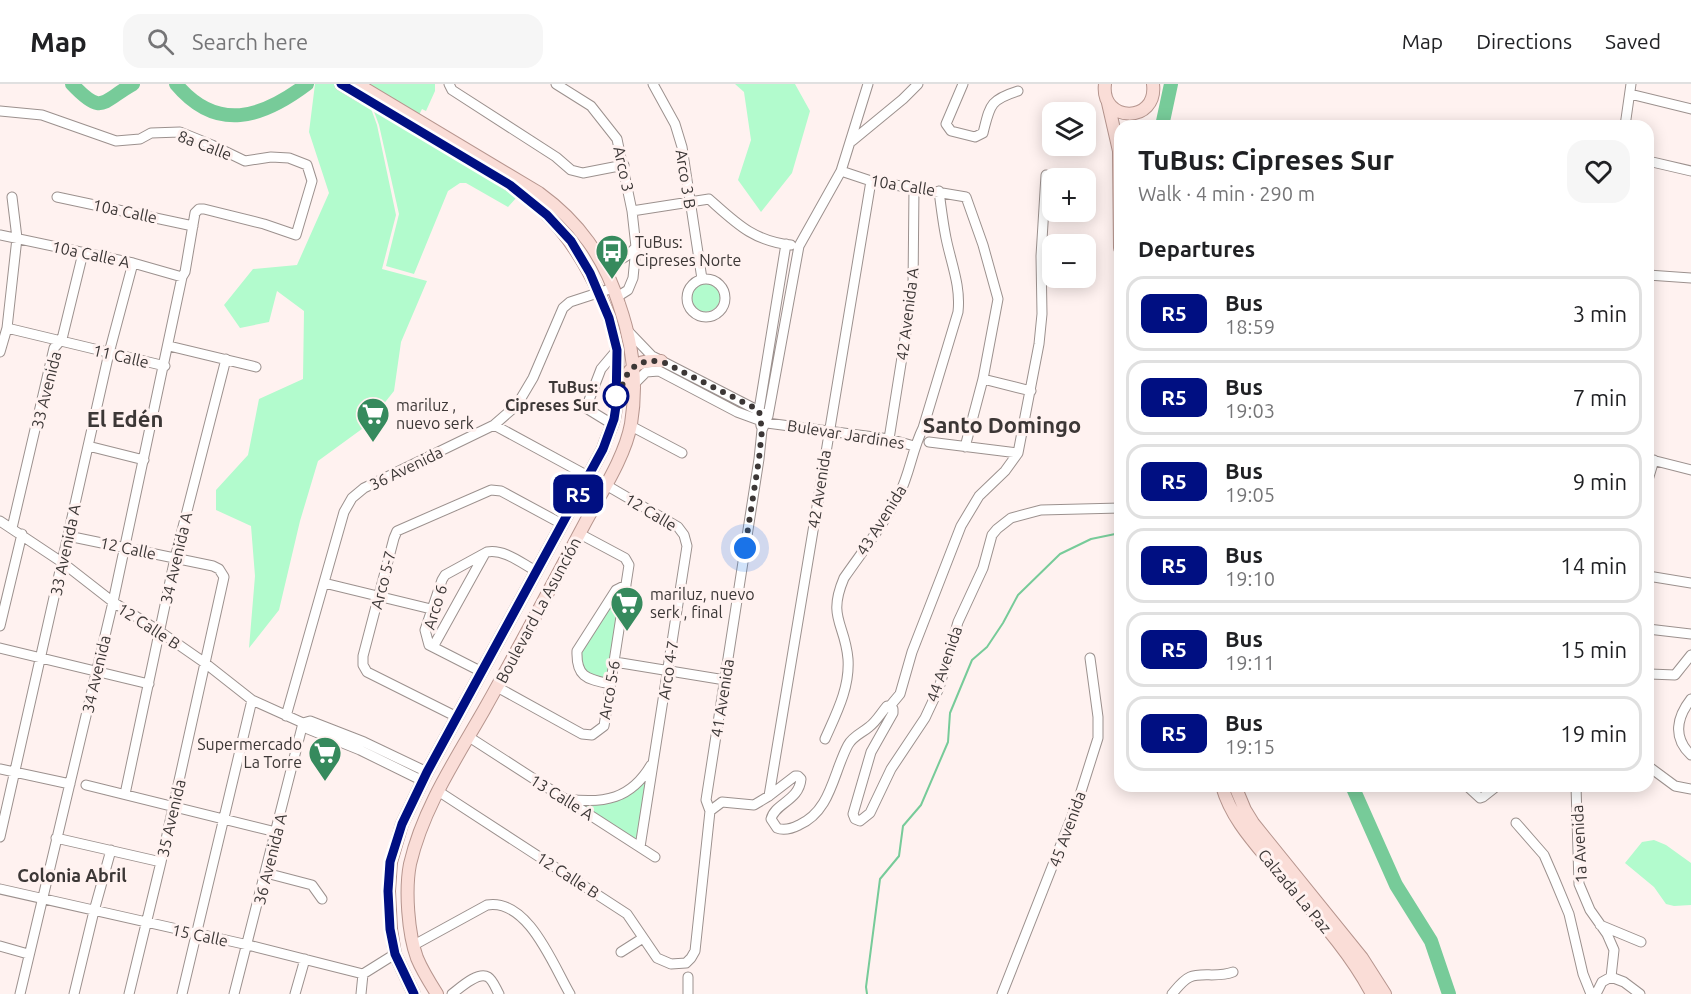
<!DOCTYPE html>
<meta charset="utf-8">
<style>
:root{--surface:#fff;--page:#f6f6f6;--text:#202124;--muted:#757577;--line:#e0e0e0}
body{margin:0;font-family:Ubuntu,sans-serif;background:var(--page);color:var(--text);height:100vh;display:flex;flex-direction:column;font-size:22px;white-space:nowrap}
*{box-sizing:border-box;margin:0}
p{font-size:20px;color:var(--muted)}
.icon{flex:none;width:33px;height:33px;fill:none;stroke:currentColor;stroke-width:2;stroke-linecap:round;stroke-linejoin:round}
.map{position:relative;flex:1;overflow:hidden}
.details{position:absolute;left:1114px;top:36px;width:540px;height:672px;display:flex;flex-direction:column;background:var(--surface);border-radius:18px;box-shadow:0 3px 15px #0003}
.details>*{flex:none}
.badge{padding:0 12px;border-radius:9px;font-size:21px;line-height:39px}
.fabs{position:absolute;left:1042px;top:18px;display:grid;gap:12px}
.fabs a{display:grid;place-items:center;width:54px;height:54px;border-radius:12px;background:var(--surface);box-shadow:0 3px 15px #0003;font-size:30px}
.you{position:absolute;width:30px;height:30px;margin:-15px;border:4px solid #fff;border-radius:50%;background:#1a73e8;box-shadow:0 0 0 9px #1a73e833}
.map>.badge{position:absolute;translate:-50% -50%;box-shadow:0 0 0 3px #fff}
h2{padding:0 24px;font-size:22px;line-height:54px}
.round{display:grid;place-items:center;flex:none;width:63px;height:63px;border-radius:18px;background:var(--page)}
.summary{display:flex;align-items:center;justify-content:space-between;height:102px;padding:0 24px}
h1{font-size:28px;font-weight:700;line-height:45px}
ul{padding:0;list-style:none}
li{display:flex;align-items:center;gap:18px;height:75px;margin:0 12px 9px;padding:0 12px;border:3px solid var(--line);border-radius:18px}
li div{flex:1}
li b{display:block;font-size:22px}
li em{font-style:normal}
li .badge{min-width:66px;font-weight:700;text-align:center}
header{display:flex;align-items:center;gap:36px;box-sizing:border-box;height:84px;padding:0 30px;background:var(--surface);border-bottom:2px solid var(--line)}
header strong{font-size:28px}
nav{display:flex;gap:33px;margin-inline-start:auto;font-size:21px}
.search{width:420px;height:54px;background:var(--page);display:flex;align-items:center;gap:15px;box-sizing:border-box;padding:0 21px;border-radius:18px;color:var(--muted);font-size:22px}
.map>svg:first-child{display:block}
.green{fill:#b2fbcd}
.lines{fill:none;stroke-linecap:round;stroke-linejoin:round}
.stream{stroke:#77cb99;stroke-width:2}
.river{stroke:#77cb99;stroke-width:14}
.minor-casing{stroke:#9c918e;stroke-width:11}
.major-casing{stroke:#b6958e;stroke-width:14}
.minor{stroke:#fff;stroke-width:9}
.major{stroke:#faddd7;stroke-width:12}
.line-casing{stroke:#fff;stroke-width:14}
.line{stroke:#000f82;stroke-width:9}
.walk{stroke:#3c3736;stroke-width:6;stroke-dasharray:0 10.8}
.stop-dot{fill:#fff;stroke:#000f82;stroke-width:3}
.labels{text-anchor:middle;dominant-baseline:central;stroke-width:6;stroke-linejoin:round;paint-order:stroke}
.street-label{font-size:16px;fill:#3c3736;stroke:#fff2f0}
.poi-label{font-size:16px;fill:#3c3736;stroke:#fff2f0;text-anchor:start}
.stop-label{font-size:16px;font-weight:bold;fill:#3c3736;stroke:#fff2f0;text-anchor:end}
.neighbourhood-label{font-size:18px;font-weight:bold;fill:#3c3736;stroke:#fff2f0}
.district-label{font-size:22px;font-weight:bold;fill:#3c3736;stroke:#fff2f0}
</style>
<header>
<strong>Map</strong>
<div class="search"><svg class="icon" aria-label="search" viewBox="0 0 24 24"><circle cx="10" cy="10" r="6"/><path d="M15 15l6 6"/></svg>Search here</div>
<nav><a>Map</a><a>Directions</a><a>Saved</a></nav>
</header>
<div class="map">
<svg width="1691" height="910" viewBox="0 0 1691 910">
<rect width="100%" height="100%" fill="#fff2f0"/>
<path class="green" d="M315,0H362L377,41L396,131L382,185L427,197L401,258L394,307L366,342L318,377L300,437L279,526L249,564L255,492L251,442L216,426V406L248,371L259,315L303,295L304,227L277,207L269,238L240,244L224,221L253,185L297,181L329,109L309,48Z
M364,0H435V7L426,27L422,25L418,33L410,29L404,42L497,98L517,113L508,123L466,99H460L448,107L414,190L386,182L399,130L379,41Z
M735,0H795L810,27L792,89L761,128L738,96L751,56L744,8Z
M690 213a15 15 0 1 1 30 0a15 15 0 1 1-30 0Z
M623,506L609,597L595,595L581,586L580,568L618,507Z
M650,689L638,759L576,719C610,726 628,713 650,689Z
M1654,756L1666,761L1691,779V821L1674,822L1666,820L1654,803L1625,779L1642,758Z"/>
<g class="lines">
<path class="stream" d="M867,910L866,903L880,795L899,772L903,742L921,721L948,658L950,629L972,576L987,563L1003,539L1018,511L1060,470L1091,455L1120,449"/>
<path class="river" d="M72,0C103,33 102,17 133,0
M176,0C217,49 262,34 307,0
M1162,42L1171,0
M1352,702L1396,801L1431,857L1449,910"/>
<defs>
<path id="minor" d="M449,0L452,6L556,73L571,86L583,89L624,81
M556,0L591,22L617,55L632,127L636,163L633,194L628,206L617,213
M653,0L675,40L682,63L702,195
M963,0L946,40L951,47L975,53L983,49C990,22 989,16 1018,7
M1630,10L1691,25
M0,27L42,31L116,57L140,55L151,49L180,48L212,61L245,77L271,73L289,74L307,81L312,97L296,151L264,140L204,125H199L195,129L185,188L182,193L113,518L20,910
M1625,42L1631,0
M852,57L903,15L918,0
M1648,77L1691,87
M841,87L871,97L966,113L983,161L998,215L983,295L965,363
M57,113L193,142
M632,127L709,115C736,139 753,157 791,161
M0,151L133,179L182,193
M599,174C615,182 625,175 636,163
M1648,191L1691,194
M687 214a19 19 0 1 1 38 0a19 19 0 1 1-38 0Z
M7,244L165,282
M628,247L652,272L763,329
M169,262L256,283
M0,268L7,244L17,154L12,113
M983,295L1031,307
M635,299L646,288L659,287L737,328L767,339L889,355L914,362
M612,340L586,324L601,285L617,266
M494,341L588,392
M631,342L682,369
M761,342L759,326L786,160
M889,355L913,204L914,104
M929,358L1018,369
M88,362L144,376
M1648,375L1691,386
M1648,396L1654,376
M606,401L678,443L684,451L687,462L640,763
M0,437L63,479L113,518L159,547L205,579L252,616L303,639L308,645L360,666L423,697
M12,444L54,264L62,255L83,169
M68,452L213,482L219,485L224,493L161,778L129,910
M1648,492L1691,499
M324,499L431,525
M0,542L22,450
M1648,545L1691,550
M433,563L484,471
M0,564L149,600
M615,578L725,596
M482,588L429,561L425,546L442,496L445,491L487,468C505,465 521,479 536,487
M1650,590L1675,591L1691,571
M610,600C588,595 576,594 577,567L616,506L626,501
M497,603L582,650L592,651L604,642L629,481L625,474L580,450
M1691,615C1677,633 1672,653 1691,671
M890,622L893,625V629L871,668L853,730L855,735L860,737L870,729L891,685L925,634L939,604L958,538L983,484L992,451L997,445L1011,434L1041,426L1120,424
M286,632L344,428L352,414L364,404L494,341L517,321L533,294L563,224L570,218L613,204
M457,633L367,588L363,581V572L394,454L397,447L491,406L501,407L562,440
M303,639L310,637L364,658L427,688
M469,653L655,773
M825,655C836,630 850,604 848,575C845,539 827,534 844,494C862,468 885,439 899,411C910,389 912,366 923,344L958,228C961,202 951,179 946,154C943,139 941,123 939,107
M1648,682L1675,702L1691,705
M0,685L70,700
M86,701L276,748
M1467,702L1480,714L1483,713L1497,702
M1576,702L1579,800L1590,826L1607,850L1614,866L1611,893
M438,707L627,830L657,874L671,880L686,879L691,874L695,867L710,727L706,716L759,375L762,346L768,332L799,162L841,87L868,0
M125,710L175,474L226,275
M769,712L871,97
M567,715C604,720 631,715 651,681
M710,727L722,718L754,721L769,712L795,692H798L801,695C799,717 775,719 771,735L777,744C784,747 791,745 799,741C831,727 833,689 848,661C853,652 862,649 869,643C876,638 881,629 887,622H890L900,610L912,568L961,442L979,412L1005,387L1018,369L1039,260L1042,230L1041,172L1046,91
M1516,739L1544,771L1554,794L1569,830L1583,890L1591,910
M0,753L109,269L133,179
M56,754L161,778
M266,789L312,801L322,815
M0,805L248,861L363,890L395,870
M1600,841L1641,858
M414,861L487,821C528,814 553,881 570,910
M0,862L28,870
M621,868L643,854
M1611,893L1624,898L1640,910
M74,910L94,827L111,766
M182,910L252,616
M234,910L303,639
M295,910L305,875
M361,910L363,890
M452,910C460,904 478,887 488,893C493,896 496,905 499,910
M688,910V893
M1002,910L1078,717L1098,654V633L1090,574
M1172,910C1177,904 1183,896 1190,893C1201,888 1218,894 1233,888
M1596,910L1602,898L1611,893"/>
<path id="major" d="M341,0L363,13
M357,0L539,109C579,138 604,173 619,220C633,260 638,298 631,340C625,373 601,409 585,439C552,501 519,564 484,626C456,675 423,724 410,780C405,806 408,849 417,874C422,886 430,899 437,910
M1105,0C1100,39 1158,40 1153,0
M1108,19L1119,67L1120,164
M620,309C627,285 634,275 661,277
M1222,702C1231,733 1251,755 1271,779C1306,821 1347,862 1372,910
M1235,702L1245,726L1253,739L1362,874L1385,910
M414,910L395,870L391,845L389,807L391,778L402,740L427,688L603,365C606,355 611,345 614,335C617,324 616,313 617,303C617,291 618,278 617,266C615,246 607,227 599,209C577,161 548,123 502,96"/>
</defs>
<use href="#minor" class="minor-casing"/>
<use href="#major" class="major-casing"/>
<use href="#minor" class="minor"/>
<use href="#major" class="major"/>
</g>
<g class="lines">
<defs>
<path id="line" d="M341,0L510,101L547,131L571,157L590,189L609,234L617,266L616,322L614,335L603,365L427,688L402,740L390,778L388,807L390,845L395,870L414,910"/>
</defs>
<use href="#line" class="line-casing"/>
<use href="#line" class="line"/>
<path class="walk" d="M616,312V322C624,294 627,275 661,277L759,326L762,346L759,375L745,464"/>
</g>
<defs>
<symbol id="bus-pin" viewBox="-11 -11 22 30"><path d="M0 17L-7.5 6A9.5 9.5 0 1 1 7.5 6Z" fill="#368a5d" stroke="#fff2f0"/><path d="M-5-6H5V4H4V6H2V4H-2V6H-4V4H-5ZM-3.5-4V0h7V-4ZM-3.5 1.2v1.5H-2V1.2ZM2 1.2v1.5H3.5V1.2Z" fill="#fff"/></symbol>
<symbol id="supermarket-pin" viewBox="-11 -11 22 30"><path d="M0 17L-7.5 6A9.5 9.5 0 1 1 7.5 6Z" fill="#368a5d" stroke="#fff2f0"/><path d="M-6-5.5h2.5l.6 2H6L4.5 2H-2.5L-4.4-4H-6ZM-1.5 3.2a1.3 1.3 0 1 0 .1 0ZM3 3.2a1.3 1.3 0 1 0 .1 0Z" fill="#fff"/></symbol>
</defs>
<g fill-rule="evenodd">
<use href="#bus-pin" x="593" y="148" width="38" height="52"/>
<use href="#supermarket-pin" x="354" y="311" width="38" height="52"/>
<use href="#supermarket-pin" x="608" y="500" width="38" height="52"/>
<use href="#supermarket-pin" x="306" y="650" width="38" height="52"/>
</g>
<circle class="stop-dot" cx="616" cy="312" r="12"/>
<g class="labels">
<g class="street-label">
<text transform="translate(205 61) rotate(21)">8a Calle</text>
<text transform="translate(624 85) rotate(78)">Arco 3</text>
<text transform="translate(686 95) rotate(81)">Arco 3 B</text>
<text transform="translate(903 101) rotate(9)">10a Calle</text>
<text transform="translate(125 127) rotate(12)">10a Calle</text>
<text transform="translate(91 170) rotate(12)">10a Calle A</text>
<text transform="translate(907 230) rotate(-83)">42 Avenida A</text>
<text transform="translate(121 272) rotate(13)">11 Calle</text>
<text transform="translate(46 306) rotate(-76)">33 Avenida</text>
<text transform="translate(846 350) rotate(9)">Bulevar Jardines</text>
<text transform="translate(406 384) rotate(-26)">36 Avenida</text>
<text transform="translate(819 405) rotate(-81)">42 Avenida</text>
<text transform="translate(651 428) rotate(31)">12 Calle</text>
<text transform="translate(881 436) rotate(-58)">43 Avenida</text>
<text transform="translate(128 464) rotate(12)">12 Calle</text>
<text transform="translate(65 466) rotate(-78)">33 Avenida A</text>
<text transform="translate(176 474) rotate(-77)">34 Avenida A</text>
<text transform="translate(383 496) rotate(-76)">Arco 5-7</text>
<text transform="translate(435 523) rotate(-73)">Arco 6</text>
<text transform="translate(538 526) rotate(-62)">Boulevard La Asunción</text>
<text transform="translate(149 542) rotate(33)">12 Calle B</text>
<text transform="translate(944 580) rotate(-71)">44 Avenida</text>
<text transform="translate(668 586) rotate(-81)">Arco 4-7</text>
<text transform="translate(96 590) rotate(-77)">34 Avenida</text>
<text transform="translate(609 606) rotate(-80)">Arco 5-6</text>
<text transform="translate(722 614) rotate(-81)">41 Avenida</text>
<text transform="translate(562 713) rotate(32)">13 Calle A</text>
<text transform="translate(171 734) rotate(-77)">35 Avenida</text>
<text transform="translate(1067 745) rotate(-70)">45 Avenida</text>
<text transform="translate(1579 760) rotate(-93)">1a Avenida</text>
<text transform="translate(270 775) rotate(-76)">36 Avenida A</text>
<text transform="translate(568 791) rotate(33)">12 Calle B</text>
<text transform="translate(1295 807) rotate(50)">Calzada La Paz</text>
<text transform="translate(200 851) rotate(12)">15 Calle</text>
</g>
<g class="poi-label">
<text x="635" y="158">TuBus:<tspan x="635" dy="18">Cipreses Norte</tspan></text>
<text x="396" y="321">mariluz ,<tspan x="396" dy="18">nuevo serk</tspan></text>
<text x="650" y="510">mariluz, nuevo<tspan x="650" dy="18">serk , final</tspan></text>
<text x="302" y="660" text-anchor="end">Supermercado<tspan x="302" dy="18">La Torre</tspan></text>
</g>
<g class="stop-label">
<text x="598" y="303">TuBus:<tspan x="598" dy="18">Cipreses Sur</tspan></text>
</g>
<g class="neighbourhood-label">
<text x="72" y="791">Colonia Abril</text>
</g>
<g class="district-label">
<text x="125" y="334">El Edén</text>
<text x="1002" y="340">Santo Domingo</text>
</g>
</g>
</svg>
<div class="fabs">
<a><svg class="icon" aria-label="layers" viewBox="0 0 24 24"><path d="M12 4l9 5-9 5-9-5zM3 14l9 5 9-5"/></svg></a>
<a>+</a>
<a>−</a>
</div>
<div class="you" style="left:745px;top:464px"></div>
<b class="badge" style="left:578px;top:410px;background:#000f82;color:#fff">R5</b>
<section class="details">
<div class="summary"><div><h1>TuBus: Cipreses Sur</h1><p>Walk · 4 min · 290 m</p></div><a class="round"><svg class="icon" aria-label="heart" viewBox="0 0 24 24"><path d="M12 20l-8-8c-3-5 5-10 8-4 3-6 11-1 8 4z"/></svg></a></div>
<h2>Departures</h2>
<ul>
<li><span class="badge" style="background:#000f82;color:#fff">R5</span><div><b>Bus</b><p>18:59</p></div><em>3 min</em></li>
<li><span class="badge" style="background:#000f82;color:#fff">R5</span><div><b>Bus</b><p>19:03</p></div><em>7 min</em></li>
<li><span class="badge" style="background:#000f82;color:#fff">R5</span><div><b>Bus</b><p>19:05</p></div><em>9 min</em></li>
<li><span class="badge" style="background:#000f82;color:#fff">R5</span><div><b>Bus</b><p>19:10</p></div><em>14 min</em></li>
<li><span class="badge" style="background:#000f82;color:#fff">R5</span><div><b>Bus</b><p>19:11</p></div><em>15 min</em></li>
<li><span class="badge" style="background:#000f82;color:#fff">R5</span><div><b>Bus</b><p>19:15</p></div><em>19 min</em></li>
</ul>
</section>
</div>
